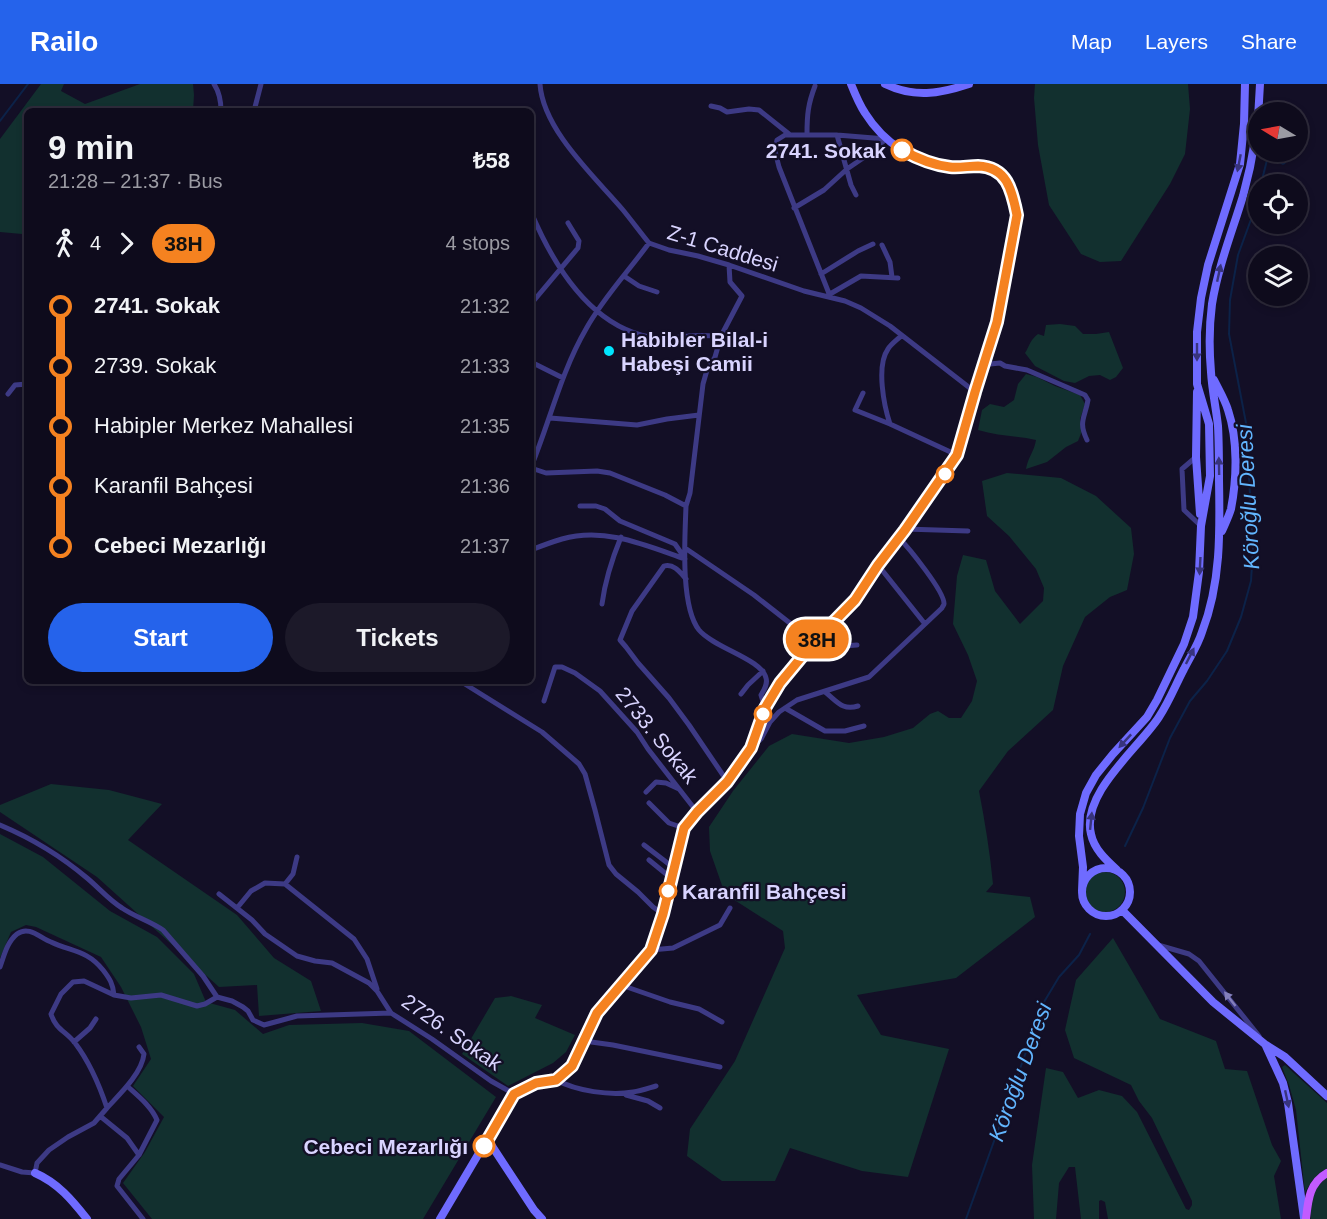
<!DOCTYPE html>
<meta charset="utf-8">
<style>
:root{--surface:#0e0b1c;--page:#1c1929;--text:#f1f3f6;--muted:#9b9ba3;--line:#2e2b3b;--accent:#2563eb}
body{margin:0;font-family:Helvetica,sans-serif;background:var(--page);color:var(--text);height:100vh;display:flex;flex-direction:column;font-size:22px;white-space:nowrap}
*{box-sizing:border-box;margin:0}
p{font-size:20px;color:var(--muted)}
.icon{flex:none;width:33px;height:33px;fill:none;stroke:currentColor;stroke-width:2;stroke-linecap:round;stroke-linejoin:round}
.map{position:relative;flex:1;overflow:hidden}
.sheet{position:absolute;left:24px;top:24px;width:510px;height:576px;display:flex;flex-direction:column;background:var(--surface);border-radius:9px;box-shadow:0 3px 9px #0003,0 0 0 2px var(--line)}
.sheet>*{flex:none}
.badge{padding:0 12px;border-radius:20px;font-size:21px;line-height:39px}
.needle{width:39px;rotate:280deg}
.controls{position:absolute;left:1248px;top:18px;display:grid;gap:12px}
.controls a{display:grid;place-items:center;width:60px;height:60px;border-radius:50%;background:var(--surface);box-shadow:0 3px 9px #0003,0 0 0 2px var(--line);font-size:30px}
.map>.badge{position:absolute;translate:-50% -50%;box-shadow:0 0 0 3px #fff}
.legs{display:flex;align-items:center;gap:9px;height:66px;padding:0 24px;font-size:20px}
.legs p{margin-inline-start:auto}
.overview{display:flex;align-items:center;justify-content:space-between;height:102px;padding:0 24px}
h1{font-size:33px;font-weight:600;line-height:45px}
.button{display:flex;gap:12px;margin-top:auto;padding:12px 24px}
.button a{flex:1;height:69px;border-radius:36px;background:var(--accent);color:#fff;font-size:24px;font-weight:600;line-height:69px;text-align:center}
.button a+a{background:var(--page);color:var(--text)}
ul{padding:0 24px;list-style:none}
li{display:flex;align-items:center;gap:21px;height:60px;font-size:22px}
li i{display:grid;place-items:center;width:9px;height:100%;margin:0 8px;background:currentColor}
li i::after{content:'';width:15px;height:15px;margin:-8px;border:4px solid;border-radius:50%;background:var(--surface)}
li p{margin-inline-start:auto}
li:first-child i{background:linear-gradient(#0000 50%,currentColor 0)}
li:last-child i{background:linear-gradient(currentColor 50%,#0000 0)}
header{display:flex;align-items:center;gap:36px;box-sizing:border-box;height:84px;padding:0 30px;background:var(--accent);color:#fff}
header strong{font-size:28px}
nav{display:flex;gap:33px;margin-inline-start:auto;font-size:21px}
.map>svg:first-child{display:block}
.green{fill:#12302f}
.lines{fill:none;stroke-linecap:round;stroke-linejoin:round}
.stream{stroke:#0c2248;stroke-width:2}
.canal{stroke:#0c2248;stroke-width:7}
.street{stroke:#3d3a85;stroke-width:5}
.secondary{stroke:#6f6bff;stroke-width:8}
.primary{stroke:#c25bff;stroke-width:8}
.oneway{fill:#38347d}
.oneway2{fill:#837fbc}
.line-1-casing{stroke:#fff;stroke-width:14}
.line-1{stroke:#f58220;stroke-width:9}
.stop-1-dot{fill:#fff;stroke:#f58220;stroke-width:3}
.poi-dot{fill:#00e5ff;stroke:#130f26;stroke-width:2}
.labels{text-anchor:middle;dominant-baseline:central;stroke-width:4.5;stroke-linejoin:round;paint-order:stroke}
.stop-label{font-size:21px;font-weight:bold;fill:#d9d4ff;stroke:#130f26;text-anchor:end}
.street-label{font-size:21px;fill:#d9d4ff;stroke:#130f26}
.poi-label{font-size:21px;font-weight:bold;fill:#d9d4ff;stroke:#130f26;text-anchor:start}
.water-label{font-size:22px;font-style:italic;fill:#62b6ff;stroke:#130f26}
</style>
<header>
<strong>Railo</strong>
<nav><a>Map</a><a>Layers</a><a>Share</a></nav>
</header>
<div class="map">
<svg width="1327" height="1135" viewBox="0 0 1327 1135">
<rect width="100%" height="100%" fill="#130f26"/>
<path class="green" d="M41,0H64L61,7L85,20L140,0H193L194,11L193,27H27V145L22,150L0,148V55Z
M1035,0H1188L1190,25L1185,70L1170,100L1121,177L1100,178L1081,170L1049,121L1038,61L1034,14Z
M1060,240L1075,242L1083,250H1096L1109,248L1123,284L1116,293L1110,296L1100,291L1089,292L1075,299L1064,297L1035,282L1025,269C1030,261 1030,256 1038,250L1044,252L1046,241Z
M1026,290L1037,293L1055,302L1080,311L1085,320L1080,335L1082,347L1078,357L1066,363L1047,378L1026,385C1028,373 1034,368 1036,356C1017,352 997,352 978,346L982,326L990,320L1004,323L1014,316L1018,300Z
M1007,389L1061,394L1096,412L1131,444L1134,470L1127,506L1110,513L1085,533L1063,582L1053,626L1008,667L979,707C985,738 990,769 993,800L986,808L1030,813L1035,833L956,894L857,911L881,951L949,965L908,1093L862,1087L790,1064L775,1097H722L687,1072L690,1045L735,977L785,864L783,847L725,810L710,767L709,743L733,707L769,662L792,650L849,659L884,653L913,644L930,630L938,627L949,634H961L972,617L977,597L968,571L953,540L957,492L963,471L986,476L995,507L1020,540L1043,517L1044,504L1036,485L1009,452L987,432L982,397Z
M51,700L109,706L162,720L128,756L237,831L274,874L311,897L321,927L259,932L257,901L219,903L97,793L0,728V721Z
M0,750L43,773L110,827L157,853L194,890L206,918L235,926L263,950L289,941L362,939L409,947L496,1013L423,1135H152L123,1099L145,1068L164,1033L133,1002L151,975L141,943L121,903L101,873L36,843L26,841L11,848L0,874Z
M1085 808a20 20 0 1 1 40 0a20 20 0 1 1-40 0Z
M1113,854L1160,935L1216,957L1225,985L1247,987L1272,1061L1281,1077L1274,1092L1281,1135H1108L1105,1118L1101,1116L1099,1117V1135H1081L1075,1083H1069L1059,1099L1056,1135H1034L1032,1081L1046,984L1063,988L1078,1014L1099,1006L1122,1012L1137,1028L1186,1125L1189,1126L1192,1121V1117L1152,1034L1139,1017L1131,1001L1074,974L1065,946L1076,896Z
M511,912L542,921L535,934L575,951L566,968L553,979L508,1002L462,970L495,914Z
M1285,981L1327,1019V1084C1316,1090 1310,1099 1305,1109L1296,1026L1289,1001L1282,983Z
M1327,1093V1135H1311C1308,1114 1312,1107 1327,1093Z"/>
<g class="lines">
<path class="stream" d="M0,37L28,0
M1261,100L1269,68
M1125,762L1143,724L1170,654L1190,617L1207,597L1227,567L1241,533L1251,497L1253,465L1246,339L1229,250L1230,216L1238,171L1253,130L1258,111
M966,1135L1044,918L1059,893L1079,871L1090,850"/>
<path class="canal" d="M1269,70L1283,77"/>
<path class="street" d="M214,0C220,9 221,17 221,27
M540,0C543,46 595,93 623,126C632,137 640,148 649,159
M711,22L720,24L727,28L749,25L759,26L789,50
M254,27L261,0
M807,50C807,31 808,20 815,2
M837,51L851,101L856,111
M794,124L824,106L847,85L866,72L886,55
M531,128C555,185 596,252 666,255C673,255 681,252 688,252C699,251 710,252 721,252L742,212L730,198L729,181
M882,161L890,178L892,193
M821,190L858,167L873,160
M624,192L639,202L657,208
M830,210L861,192L898,194
M830,212L779,83L775,67L776,61L777,56L785,51H837L886,55
M531,220L578,164L579,157L568,139
M901,252C897,256 891,260 888,265C876,282 884,322 890,340L957,371
M531,278L563,294
M984,278L990,280L1000,279L1005,282L1027,286L1085,311L1088,316C1085,334 1078,337 1087,356
M863,309L855,326L890,340
M8,310L15,301L27,300
M550,334L637,341L667,335L699,331
M1196,373L1182,385L1184,426L1201,442
M531,383C550,337 561,288 586,245C603,214 628,188 649,159L669,166L698,172L729,181L804,207L845,217L861,224L890,242L975,308
M531,384L546,389L597,387L610,389L665,411L686,422C685,452 680,522 699,546C714,564 762,575 766,594C768,600 764,606 761,611L765,624
M580,422H596L605,425L620,437L675,460L684,473
M686,422L690,409L703,300L707,286L715,273L721,252
M905,445L968,447
M685,464L754,511L814,558
M531,466C541,462 552,458 562,455C605,443 645,461 685,475
M878,481L925,540
M686,495C680,488 673,479 664,482L632,527L620,556L626,563L638,579L669,614L689,641L727,697
M602,520C605,497 612,475 621,453
M802,573L822,569L843,562L857,561
M460,597L542,648L579,680L585,690L595,726L609,781L616,790L638,808L653,823L663,830
M825,608C837,617 842,627 858,622
M741,610L748,601L763,587
M544,617L555,583H562L575,589L600,607L637,648L648,665L697,728
M785,624L825,647H845L864,642
M752,663L761,655L770,638L779,628L797,616L869,593L942,524C942,523 944,521 944,520C945,508 908,463 899,454
M646,708L656,698L666,699L679,705
M649,719L669,739L684,744
M0,741C31,754 61,772 87,794C99,804 109,816 122,824C135,833 150,837 163,846L203,892L217,913
M644,761L674,784
M649,776L671,794
M285,800L293,790L297,773
M219,810L252,836L265,850L297,872L315,877L332,879L369,899L377,907L391,929L432,955L491,997L514,1010
M237,824L251,807L265,799L285,800L354,855L367,875L377,905
M1158,861L1189,870L1199,877L1259,952
M651,866L673,864L720,841L730,824
M0,883C4,872 7,858 17,850C29,841 40,854 51,858C72,868 87,866 103,886C110,895 113,900 114,911
M621,901L670,918L699,925L722,938
M584,957L613,961L720,983
M74,958L90,944L96,935
M556,996C577,1007 610,1012 633,1008C641,1007 649,1004 656,1002
M127,1002C138,1012 151,1022 157,1036L139,1071L119,1095L117,1102L143,1135
M626,1011L648,1017L660,1024
M107,1024C120,1010 142,989 144,970L139,963
M100,1032L127,1054L139,1071
M0,1081L22,1088L35,1089L37,1079L49,1066L68,1053L94,1039L107,1024C100,1003 88,976 75,959C66,947 56,946 51,930L61,910L73,898L84,897L114,911L131,914L161,911L197,922L205,920L217,913L232,917L243,923L248,927L253,936L264,941L297,932L391,929"/>
<path class="secondary" d="M885,0C914,14 939,10 969,0
M1214,296C1219,306 1225,316 1228,326C1238,356 1237,394 1231,425C1229,432 1225,440 1222,447
M1197,308L1196,373L1200,430
M1082 808a24 24 0 1 1 48 0a24 24 0 1 1-48 0Z
M1117,786C1106,776 1094,765 1091,750C1081,709 1139,664 1159,633C1169,618 1176,600 1184,585C1190,573 1198,561 1202,548C1221,499 1220,448 1219,396C1219,378 1219,360 1218,342C1216,324 1212,306 1211,288C1209,265 1209,243 1212,220C1218,183 1232,148 1243,112C1253,76 1259,37 1260,0
M1082,807L1083,783L1079,752L1080,730L1086,709L1096,691L1113,670L1147,633L1157,616L1184,560L1193,533L1199,488L1201,442L1210,392L1209,340L1197,300V248L1201,214L1208,181L1240,80L1244,40L1245,0
M1122,826L1213,918L1266,961L1285,973L1327,1012
M1266,962L1283,999L1288,1019L1304,1134
M488,1056L534,1126L542,1135
M35,1089C58,1099 72,1116 87,1135
M440,1135L514,1010L536,999L556,996L572,982L597,929L651,866L663,830L684,744L697,728L727,697L751,664L765,624L780,599L814,558L854,516L878,481L905,445L957,371L975,308L997,238L1017,131C1014,114 1010,92 992,84C979,79 964,84 951,83C916,81 883,58 865,29C859,20 855,10 851,0"/>
<path class="primary" d="M1306,1135C1308,1117 1309,1099 1327,1089"/>
</g>
<defs><path id="oneway-solid" d="M-6-.8H1V-3.2L6.5 0L1 3.2V.8H-6Z" transform="scale(1.5)"/></defs>
<g class="oneway">
<use href="#oneway-solid" transform="translate(1239 79) rotate(101)"/>
<use href="#oneway-solid" transform="translate(1219 189) rotate(-78)"/>
<use href="#oneway-solid" transform="translate(1197 268) rotate(90)"/>
<use href="#oneway-solid" transform="translate(1219 382) rotate(-91)"/>
<use href="#oneway-solid" transform="translate(1200 482) rotate(93)"/>
<use href="#oneway-solid" transform="translate(1190 572) rotate(-63)"/>
<use href="#oneway-solid" transform="translate(1125 657) rotate(133)"/>
<use href="#oneway-solid" transform="translate(1091 737) rotate(-84)"/>
<use href="#oneway-solid" transform="translate(1287 1015) rotate(78)"/>
</g>
<use class="oneway2" href="#oneway-solid" transform="translate(1230 915) rotate(-128)"/>
<g class="lines">
<defs>
<path id="line-1" d="M484,1062L514,1010L536,999L556,996L572,982L597,929L651,866L663,830L684,744L697,728L727,698L751,664L765,624L780,599L814,558L855,516L878,481L905,446L957,371L975,308L997,238L1017,131C1012,106 1007,83 978,82C969,82 959,84 950,83C932,81 918,75 902,66"/>
</defs>
<use href="#line-1" class="line-1-casing"/>
<use href="#line-1" class="line-1"/>
</g>
<g class="stop-1-dot">
<circle cx="902" cy="66" r="10"/>
<circle cx="945" cy="390" r="8"/>
<circle cx="763" cy="630" r="8"/>
<circle cx="668" cy="807" r="8"/>
<circle cx="484" cy="1062" r="10"/>
</g>
<circle class="poi-dot" cx="609" cy="267" r="6"/>
<g class="labels">
<g class="stop-label">
<text x="886" y="66">2741. Sokak</text>
<text x="682" y="807" text-anchor="start">Karanfil Bahçesi</text>
<text x="468" y="1062">Cebeci Mezarlığı</text>
</g>
<g class="street-label">
<text transform="translate(723 164) rotate(17)">Z-1 Caddesi</text>
<text transform="translate(657 651) rotate(51)">2733. Sokak</text>
<text transform="translate(452 948) rotate(35)">2726. Sokak</text>
</g>
<g class="poi-label">
<text x="621" y="255">Habibler Bilal-i<tspan x="621" dy="24">Habeşi Camii</tspan></text>
</g>
<g class="water-label">
<text transform="translate(1248 413) rotate(-93)">Köroğlu Deresi</text>
<text transform="translate(1020 988) rotate(-70)">Köroğlu Deresi</text>
</g>
</g>
</svg>
<div class="controls">
<a><svg class="needle" viewBox="-14 -14 28 28"><path d="M0-13l5 13h-10z" fill="#e53935"/><path d="M0 13l5-13h-10z" fill="#9b9ba3"/></svg></a>
<a><svg class="icon" aria-label="locate" viewBox="0 0 24 24"><circle cx="12" cy="12" r="6"/><path d="M12 2v4M12 18v4M2 12h4M18 12h4"/></svg></a>
<a><svg class="icon" aria-label="layers" viewBox="0 0 24 24"><path d="M12 4l9 5-9 5-9-5zM3 14l9 5 9-5"/></svg></a>
</div>
<b class="badge" style="left:817px;top:555px;background:#f58220;color:#111">38H</b>
<section class="sheet">
<div class="overview"><div><h1>9 min</h1><p>21:28 – 21:37 · Bus</p></div><b>₺58</b></div>
<div class="legs"><svg class="icon" aria-label="walk" viewBox="0 0 24 24"><circle cx="13" cy="4" r="2"/><path d="M13 8l-2 6 4 7M11 14l-3 7M7 12l3-4h3l4 4"/></svg>4<svg class="icon" aria-label="forward" viewBox="0 0 24 24"><path d="M9 5l7 7-7 7"/></svg><b class="badge" style="background:#f58220;color:#111">38H</b><p>4 stops</p></div>
<ul>
<li><i style="color:#f58220"></i><b>2741. Sokak</b><p>21:32</p></li>
<li><i style="color:#f58220"></i><span>2739. Sokak</span><p>21:33</p></li>
<li><i style="color:#f58220"></i><span>Habipler Merkez Mahallesi</span><p>21:35</p></li>
<li><i style="color:#f58220"></i><span>Karanfil Bahçesi</span><p>21:36</p></li>
<li><i style="color:#f58220"></i><b>Cebeci Mezarlığı</b><p>21:37</p></li>
</ul>
<div class="button"><a>Start</a><a>Tickets</a></div>
</section>
</div>
